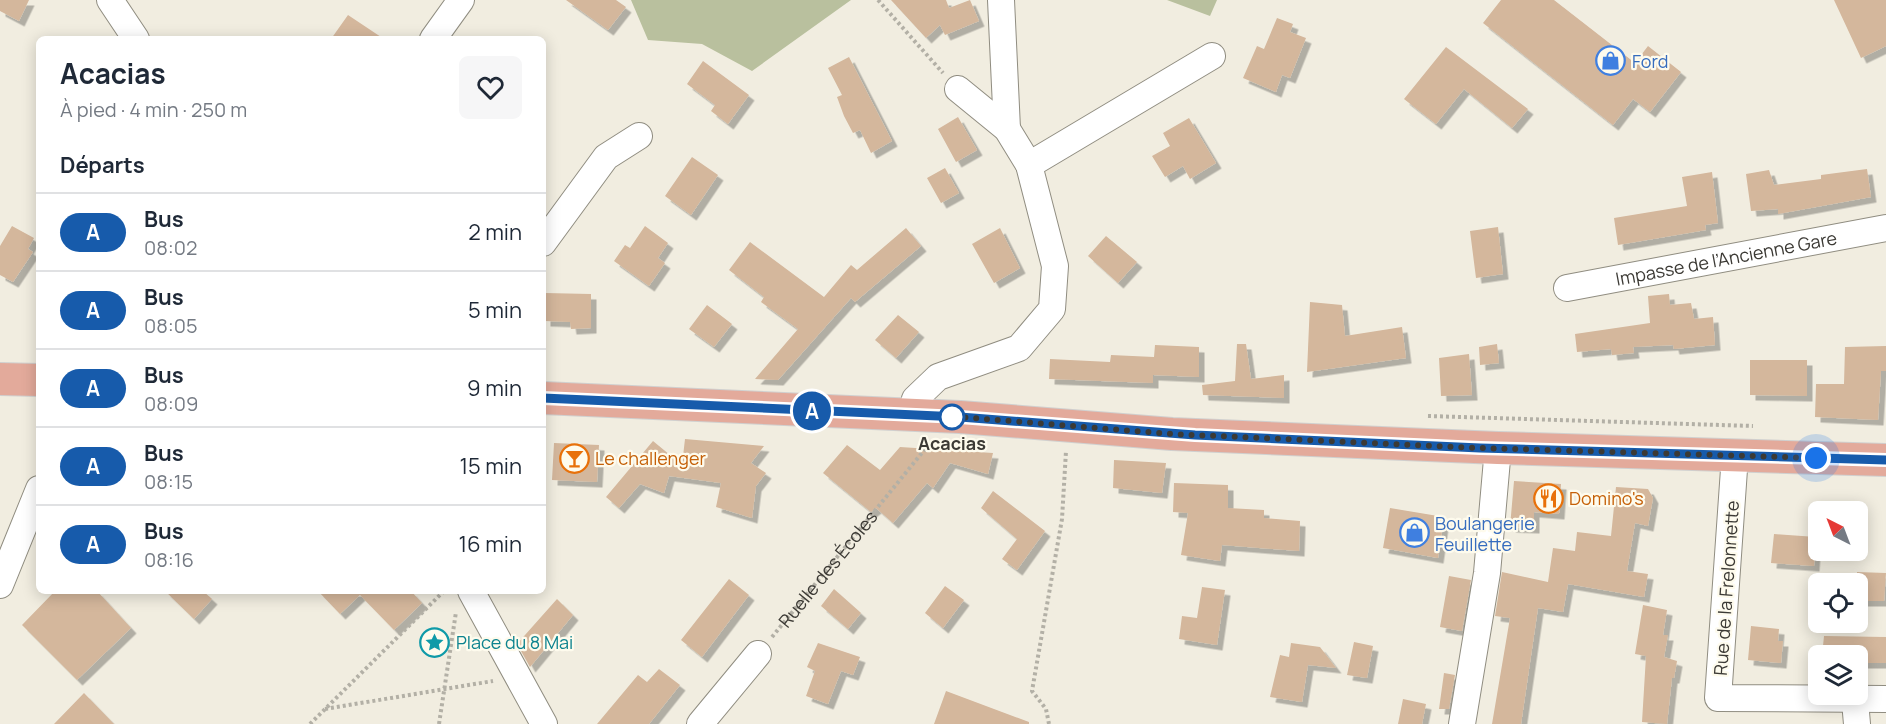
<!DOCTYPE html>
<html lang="fr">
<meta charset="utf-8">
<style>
:root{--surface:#fff;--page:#f6f6f7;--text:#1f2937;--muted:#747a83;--line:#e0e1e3}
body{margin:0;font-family:Manrope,sans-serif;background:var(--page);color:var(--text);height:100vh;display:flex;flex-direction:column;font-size:22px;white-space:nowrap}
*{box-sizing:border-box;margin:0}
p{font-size:20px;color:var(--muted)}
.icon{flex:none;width:33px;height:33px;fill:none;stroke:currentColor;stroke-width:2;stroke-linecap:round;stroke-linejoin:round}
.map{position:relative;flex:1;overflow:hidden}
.drawer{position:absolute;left:36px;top:36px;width:510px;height:558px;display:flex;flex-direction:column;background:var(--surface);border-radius:9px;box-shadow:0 3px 15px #0003}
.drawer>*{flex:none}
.badge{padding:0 12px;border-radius:20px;font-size:21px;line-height:39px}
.needle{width:39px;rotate:318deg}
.controls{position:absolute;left:1808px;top:501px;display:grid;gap:12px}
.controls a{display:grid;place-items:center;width:60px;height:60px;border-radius:9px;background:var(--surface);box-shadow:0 3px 15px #0003;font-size:30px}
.you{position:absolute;width:30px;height:30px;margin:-15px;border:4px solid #fff;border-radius:50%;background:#1a73e8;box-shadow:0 0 0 9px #1a73e833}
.map>.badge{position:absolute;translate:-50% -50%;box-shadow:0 0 0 3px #fff}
h2{padding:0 24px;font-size:22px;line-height:54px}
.round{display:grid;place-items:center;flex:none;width:63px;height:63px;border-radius:9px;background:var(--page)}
.summary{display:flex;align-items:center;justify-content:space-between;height:102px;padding:0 24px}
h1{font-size:28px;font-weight:700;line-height:45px}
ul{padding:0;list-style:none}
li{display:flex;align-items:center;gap:18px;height:78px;padding:0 24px;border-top:2px solid var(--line)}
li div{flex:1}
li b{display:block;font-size:22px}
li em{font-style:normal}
li .badge{min-width:66px;font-weight:700;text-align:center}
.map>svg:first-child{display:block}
.green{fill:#b9c09e}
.building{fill:#d4b79c;filter:url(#shadow)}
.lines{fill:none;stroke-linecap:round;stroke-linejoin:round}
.minor-casing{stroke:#908d81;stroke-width:28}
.major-casing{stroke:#d0d0cf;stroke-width:34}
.path{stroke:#b3b0a6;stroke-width:4;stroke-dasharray:3 3;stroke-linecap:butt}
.minor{stroke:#fff;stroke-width:26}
.major{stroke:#e3aa9b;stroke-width:32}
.line-casing{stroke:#fff;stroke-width:14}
.line{stroke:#175bab;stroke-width:9}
.walk{stroke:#3c3a35;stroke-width:6;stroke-dasharray:0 10.8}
.stop-dot{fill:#fff;stroke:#175bab;stroke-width:3}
.labels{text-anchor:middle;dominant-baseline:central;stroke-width:4.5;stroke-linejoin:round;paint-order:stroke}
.shop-label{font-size:18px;fill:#366cbe;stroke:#fefbed;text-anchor:start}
.street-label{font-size:18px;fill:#3c3a35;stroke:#fefbed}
.stop-label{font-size:18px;font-weight:bold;fill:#3c3a35;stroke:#fefbed}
.food-label{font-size:18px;fill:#c56008;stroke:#fefbed;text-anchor:start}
.culture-label{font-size:18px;fill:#0d838f;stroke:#fefbed;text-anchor:start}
</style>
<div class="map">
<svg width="1886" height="724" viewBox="0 0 1886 724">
<defs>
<filter id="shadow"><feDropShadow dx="5.5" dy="5.5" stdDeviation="0" flood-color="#0004"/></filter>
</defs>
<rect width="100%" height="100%" fill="#f1ede0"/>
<path class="green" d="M631,0H851L752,71L702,44L648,40Z
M1167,0H1217L1210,16Z"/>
<path class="building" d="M0,0H29L19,21L0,11Z
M566,0H616L626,7L608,30Z
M891,0H946L949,8L970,0L979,21L945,35L940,25L926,38Z
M1501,0H1554L1635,63L1648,46L1681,72L1650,112L1633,99L1613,125L1483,23Z
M1834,0H1886V46L1861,58Z
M348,15L384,39H331Z
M1277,18L1293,24L1290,32L1306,38L1290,78L1282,75L1276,92L1243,78L1257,46L1264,49Z
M1446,47L1528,109L1512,128L1464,89L1436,124L1404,99Z
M849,57L892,141L871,153L860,130L853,133L844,116L837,97L842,95L828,68Z
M703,61L749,95L728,124L711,111L715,105L687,84Z
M958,117L977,150L956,162L938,129Z
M1189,118L1216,163L1190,179L1183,166L1165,177L1152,156L1170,146L1163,133Z
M692,157L718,175L691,215L665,196Z
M945,168L959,193L941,203L927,178Z
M1867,169L1871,197L1778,214V209L1751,211L1746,174L1769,170L1774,185L1821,179V175Z
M1712,172L1718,223L1705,225L1706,230L1618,245L1614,218L1687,206L1682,177Z
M12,226L34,238L28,249L33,252L13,282L0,275V246Z
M645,226L668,243L658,258L665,263L649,286L614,261L625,245L630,248Z
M1498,227L1503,274L1476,278L1470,231Z
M906,228L921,246L855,302L851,298L778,380L755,379L798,329L761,302L764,297L729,270L750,242L824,297L851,265L857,270Z
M1000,228L1020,268L994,283L972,244Z
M1106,236L1137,262L1118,283L1088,256Z
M545,293L591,294V328L571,329L570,322L545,321Z
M1669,294L1670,305L1691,303L1694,319L1713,317L1715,345L1674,349L1673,345L1633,347L1634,353L1612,355L1611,349L1577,352L1575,334L1650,323L1648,296Z
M1310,302L1342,305L1345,336L1402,327L1406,358L1307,372Z
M707,305L732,324L714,347L689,329Z
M898,315L919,332L896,358L875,340Z
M1237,344H1246L1251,379L1284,375V398L1203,395L1202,385L1235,381Z
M1497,344L1499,363L1480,365L1479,347Z
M1155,345L1199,347V377L1153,375V383L1049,379L1050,359L1110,362L1111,355L1154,357Z
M1886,346V371H1881L1878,420L1815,417L1816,384H1844L1845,347Z
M1469,354L1472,395L1441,396L1439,358Z
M1750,360H1807V396L1750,395Z
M685,439L764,446L751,463L766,473L756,486L752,518L716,507L721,483L669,476L664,493L640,484L619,508L606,497L653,441L682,465Z
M554,443L599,445L597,482L552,480Z
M847,445L880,470L900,447L993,453L988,474L950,463L933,488L927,483L893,523L876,508L871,512L823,473Z
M1114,460L1166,463L1162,493L1113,488Z
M1514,481L1561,484L1559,514L1534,512V528L1510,527Z
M1174,483L1228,485V508L1264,510V518L1300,521L1299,551L1222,545L1220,561L1181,555L1188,513L1173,512Z
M1616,487L1648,489L1653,498L1648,526L1635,523L1627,571L1648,574L1644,597L1568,584L1563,612L1538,608L1521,724H1492L1510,618L1495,616L1502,572L1548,582L1553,548L1575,551L1577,532L1611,536Z
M993,491L1045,531L1017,570L1002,559L1017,539L981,508Z
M1390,508L1444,517L1438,558L1383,548Z
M1774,534L1816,537L1814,566L1771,563Z
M1857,572L1886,573L1884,601H1857Z
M1449,576L1471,580L1462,631L1440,627Z
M729,579L749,595L702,657L681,640Z
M945,586L964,600L943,628L925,613Z
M1202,587L1225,590L1217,645L1179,639L1182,616L1197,618Z
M834,589L861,613L848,629L821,606Z
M55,591H97L131,628L77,680L22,625Z
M165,591H203L212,599L194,619Z
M318,591H411L422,603L394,630L360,595L340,614Z
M557,599L573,615L530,667L517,644Z
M1643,605L1667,610L1663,635H1668L1664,657L1677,661L1674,678H1672L1667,724L1642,722L1646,656L1635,654Z
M1751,626L1779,629L1778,641H1783L1781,663L1748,660Z
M1824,636L1886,637V663H1857V656H1822Z
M1354,642L1373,646L1367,678L1347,675Z
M818,643L860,657L853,675L841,671L828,704L806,696L815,671L807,667Z
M1291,643L1320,647L1336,668L1308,665L1302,702L1270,697L1280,655L1289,657Z
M659,669L680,685L649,724H597L638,675L647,682Z
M1444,673L1455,675L1449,709H1439Z
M946,691L1029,722V724H934Z
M84,693L114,724H54Z
M1403,699L1426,704L1422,724H1398Z"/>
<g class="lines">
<defs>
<g id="minor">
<path d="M110,0L136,39"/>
<path d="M1001,0L1007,129"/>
<path d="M433,39L461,0"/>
<path d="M1029,165L1212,56"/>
<path d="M543,243L606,157L639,136"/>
<path id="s2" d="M1567,288L1886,228"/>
<path d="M911,415L915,399L938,377L1019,348L1052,309L1055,266L1029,165L1007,129L958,89"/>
<path d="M1735,455L1718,698L1886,699"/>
<path d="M0,585L39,489"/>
<path d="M471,591L544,724"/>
<path d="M1855,701L1857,724"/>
<path d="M700,724L758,654"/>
<path d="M1462,724L1487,573L1498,448"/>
</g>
<path id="major" d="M0,379L39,380
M543,398L960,417L1172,434L1498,448L1886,460"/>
</defs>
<use href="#minor" class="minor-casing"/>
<use href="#major" class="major-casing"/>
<g class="path">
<path d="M878,0L943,73"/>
<path d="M1428,416L1753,426"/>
<path id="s1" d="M772,637L930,443"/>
<path d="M325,709L493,681"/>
<path d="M310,724L444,591"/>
<path d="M439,724L456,612"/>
<path d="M1049,724L1046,709L1032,691L1062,519L1066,451"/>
</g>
<use href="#minor" class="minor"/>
<use href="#major" class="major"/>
</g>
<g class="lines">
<defs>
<path id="line" d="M543,398L960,417L1195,435L1480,448L1886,460"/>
</defs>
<use href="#line" class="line-casing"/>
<use href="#line" class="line"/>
<path class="walk" d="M952,417L948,416L1172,434L1480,448L1816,458"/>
</g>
<defs>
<symbol id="shop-ring" viewBox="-11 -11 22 22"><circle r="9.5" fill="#fefbed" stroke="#3f7fe0" stroke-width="1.5"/><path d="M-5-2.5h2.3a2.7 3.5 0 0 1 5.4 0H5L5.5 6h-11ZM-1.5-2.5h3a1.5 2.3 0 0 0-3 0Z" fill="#3f7fe0"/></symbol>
<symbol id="bar-ring" viewBox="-11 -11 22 22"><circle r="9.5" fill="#fefbed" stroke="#e8710a" stroke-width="1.5"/><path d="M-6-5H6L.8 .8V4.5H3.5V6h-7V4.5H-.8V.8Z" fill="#e8710a"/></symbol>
<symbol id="restaurant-ring" viewBox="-11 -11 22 22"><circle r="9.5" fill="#fefbed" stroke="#e8710a" stroke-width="1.5"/><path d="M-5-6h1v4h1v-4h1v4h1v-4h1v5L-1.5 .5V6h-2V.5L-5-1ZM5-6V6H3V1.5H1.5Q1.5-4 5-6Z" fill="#e8710a"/></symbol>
<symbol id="sight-ring" viewBox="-11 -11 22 22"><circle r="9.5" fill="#fefbed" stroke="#0f9aa8" stroke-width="1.5"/><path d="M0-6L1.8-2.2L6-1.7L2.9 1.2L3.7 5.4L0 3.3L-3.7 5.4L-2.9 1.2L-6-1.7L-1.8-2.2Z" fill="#0f9aa8"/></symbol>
</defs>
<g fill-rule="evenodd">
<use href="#shop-ring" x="1594" y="44" width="33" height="33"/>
<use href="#bar-ring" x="558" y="442" width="33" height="33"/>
<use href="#restaurant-ring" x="1532" y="482" width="33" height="33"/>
<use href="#shop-ring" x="1398" y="516" width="33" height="33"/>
<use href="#sight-ring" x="418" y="626" width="33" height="33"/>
</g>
<circle class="stop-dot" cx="952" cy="417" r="12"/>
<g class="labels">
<g class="shop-label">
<text x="1632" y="61">Ford</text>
<text x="1435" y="523">Boulangerie<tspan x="1435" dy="21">Feuillette</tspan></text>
</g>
<g class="street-label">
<text stroke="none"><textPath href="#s2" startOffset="162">Impasse de l’Ancienne Gare</textPath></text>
<text stroke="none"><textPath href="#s1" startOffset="88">Ruelle des Écoles</textPath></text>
<text transform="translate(1726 588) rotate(-86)">Rue de la Frelonnette</text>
</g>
<g class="stop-label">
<text x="952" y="443">Acacias</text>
</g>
<g class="food-label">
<text x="595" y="458">Le challenger</text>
<text x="1569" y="498">Domino's</text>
</g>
<g class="culture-label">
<text x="456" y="642">Place du 8 Mai</text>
</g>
</g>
</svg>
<div class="controls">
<a><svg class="needle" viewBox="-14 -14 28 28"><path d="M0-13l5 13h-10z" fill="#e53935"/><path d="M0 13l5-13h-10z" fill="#747a83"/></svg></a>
<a><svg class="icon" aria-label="locate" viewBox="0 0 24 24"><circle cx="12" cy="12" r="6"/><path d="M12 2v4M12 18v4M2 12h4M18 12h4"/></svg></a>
<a><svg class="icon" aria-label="layers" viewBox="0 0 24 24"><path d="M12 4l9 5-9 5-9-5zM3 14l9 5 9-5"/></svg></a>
</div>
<div class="you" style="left:1816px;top:458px"></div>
<b class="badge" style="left:812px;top:411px;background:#175bab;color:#fff">A</b>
<section class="drawer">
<div class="summary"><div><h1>Acacias</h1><p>À pied · 4 min · 250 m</p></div><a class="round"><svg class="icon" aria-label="heart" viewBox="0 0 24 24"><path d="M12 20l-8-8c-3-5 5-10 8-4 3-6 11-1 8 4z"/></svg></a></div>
<h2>Départs</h2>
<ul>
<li><span class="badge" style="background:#175bab;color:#fff">A</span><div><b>Bus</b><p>08:02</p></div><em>2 min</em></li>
<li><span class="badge" style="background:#175bab;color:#fff">A</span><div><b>Bus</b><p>08:05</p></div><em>5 min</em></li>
<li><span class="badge" style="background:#175bab;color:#fff">A</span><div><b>Bus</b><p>08:09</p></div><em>9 min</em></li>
<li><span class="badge" style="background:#175bab;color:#fff">A</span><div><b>Bus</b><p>08:15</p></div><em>15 min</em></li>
<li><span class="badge" style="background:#175bab;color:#fff">A</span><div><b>Bus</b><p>08:16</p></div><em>16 min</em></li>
</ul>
</section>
</div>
